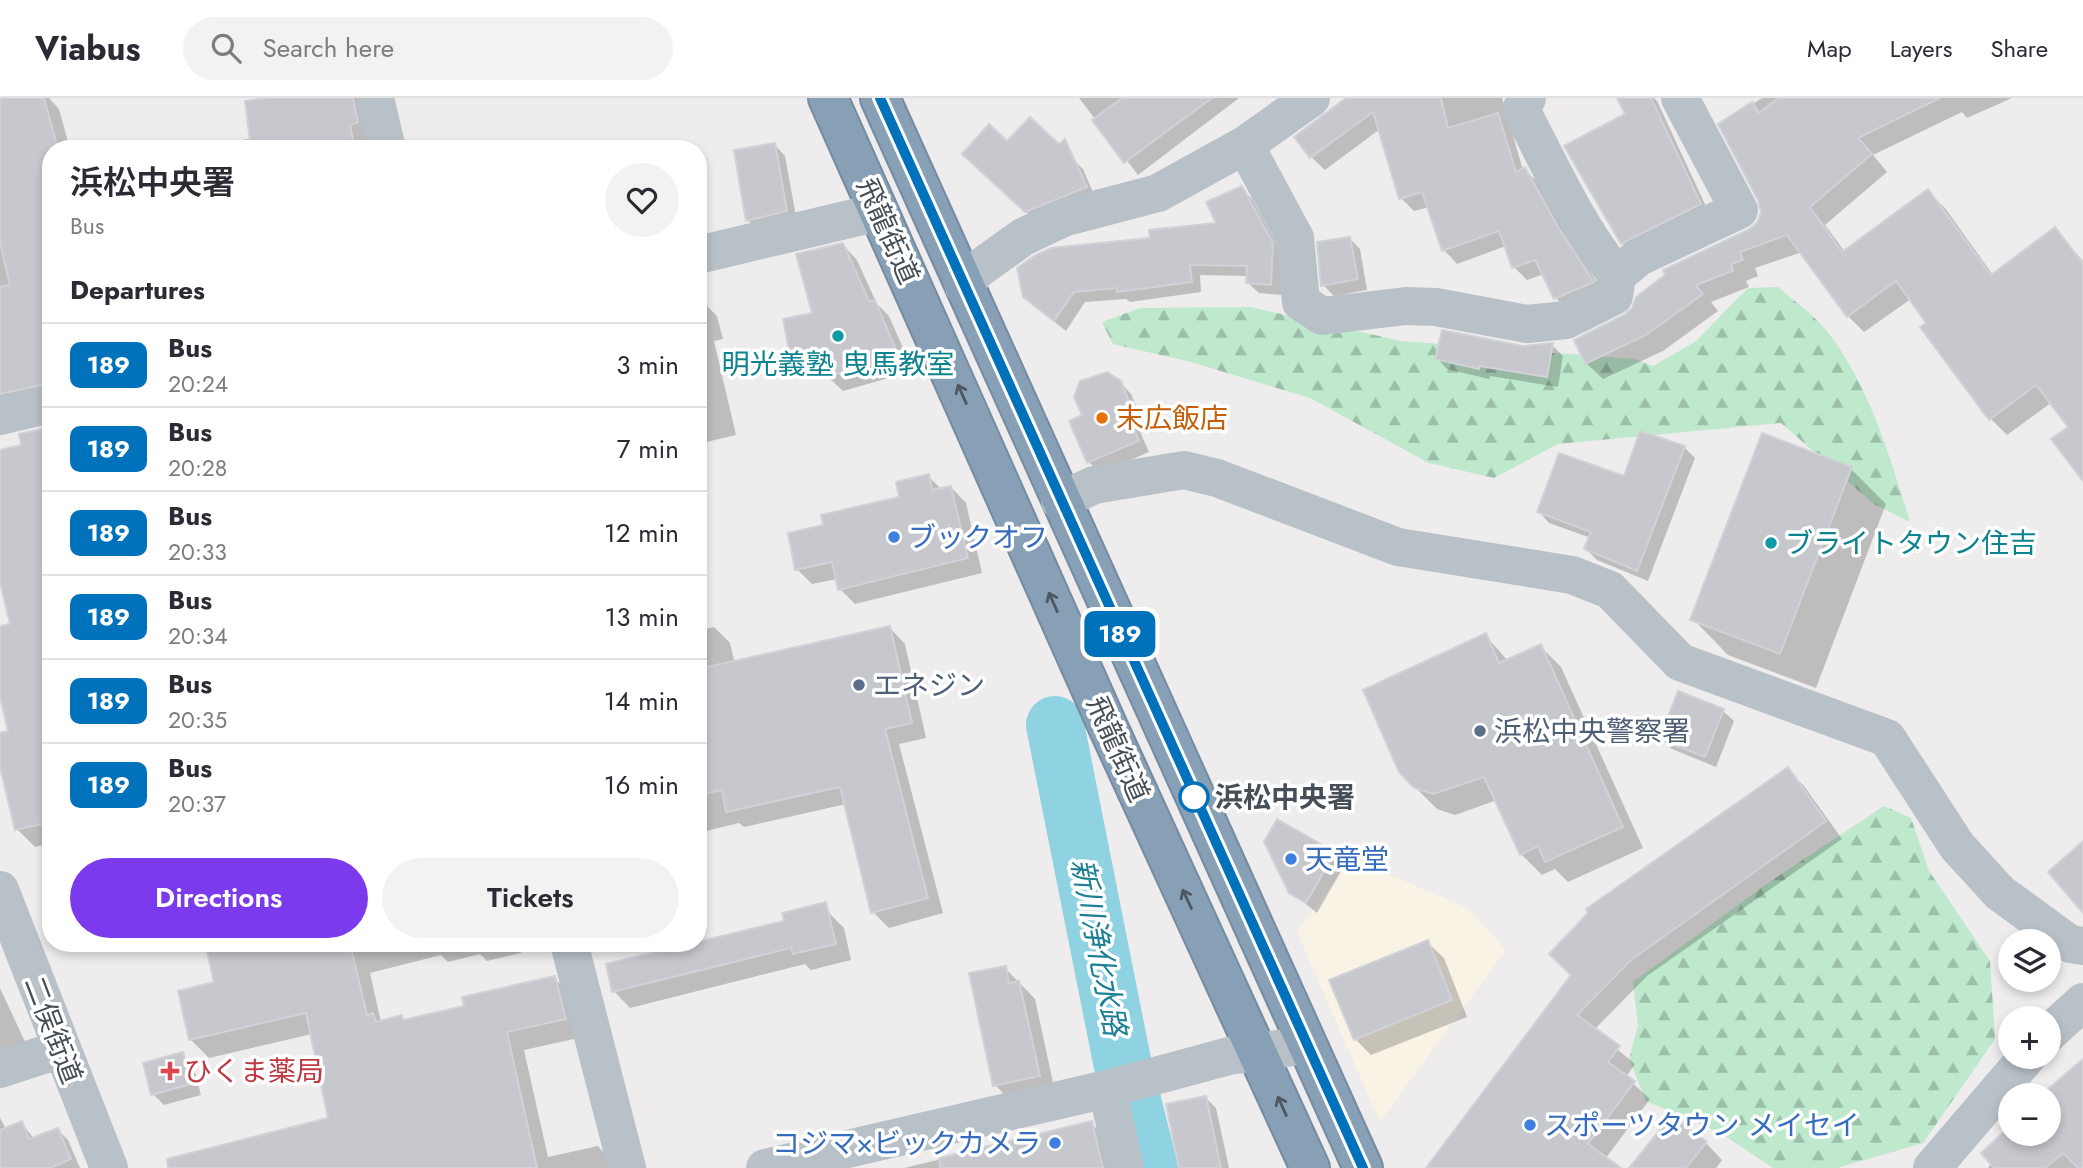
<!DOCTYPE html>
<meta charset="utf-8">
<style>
:root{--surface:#fff;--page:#f2f2f3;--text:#2b2b33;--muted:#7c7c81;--line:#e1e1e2;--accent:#7c3aed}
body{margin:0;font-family:Jost,"Noto Sans JP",sans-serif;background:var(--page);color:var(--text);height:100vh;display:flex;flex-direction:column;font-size:26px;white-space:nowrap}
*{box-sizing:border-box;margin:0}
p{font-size:23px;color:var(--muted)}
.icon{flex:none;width:38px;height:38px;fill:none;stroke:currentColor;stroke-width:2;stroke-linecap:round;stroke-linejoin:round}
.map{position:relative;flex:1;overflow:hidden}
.details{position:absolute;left:42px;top:42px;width:665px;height:812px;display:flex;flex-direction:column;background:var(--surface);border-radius:28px;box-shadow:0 4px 10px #0003}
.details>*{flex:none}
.badge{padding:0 14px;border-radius:10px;font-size:24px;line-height:46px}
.fabs{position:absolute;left:1998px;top:831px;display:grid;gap:14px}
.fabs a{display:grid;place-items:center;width:63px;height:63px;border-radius:50%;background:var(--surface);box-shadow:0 4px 10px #0003;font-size:35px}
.map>.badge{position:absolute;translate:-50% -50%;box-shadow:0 0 0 4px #fff}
h2{padding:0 28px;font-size:26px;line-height:63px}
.round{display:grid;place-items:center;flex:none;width:74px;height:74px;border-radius:37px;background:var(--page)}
.summary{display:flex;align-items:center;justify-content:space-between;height:119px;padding:0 28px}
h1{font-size:33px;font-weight:600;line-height:52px}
.cta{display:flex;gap:14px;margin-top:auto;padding:14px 28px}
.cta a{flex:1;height:80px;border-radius:42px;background:var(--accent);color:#fff;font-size:28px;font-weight:600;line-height:80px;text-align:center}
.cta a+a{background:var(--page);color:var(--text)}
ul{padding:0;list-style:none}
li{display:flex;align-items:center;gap:21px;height:84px;padding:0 28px;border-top:2px solid var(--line)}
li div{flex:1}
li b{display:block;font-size:26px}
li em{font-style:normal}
li .badge{min-width:77px;font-weight:700;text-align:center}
header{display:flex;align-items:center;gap:42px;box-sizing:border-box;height:98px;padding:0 35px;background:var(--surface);border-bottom:2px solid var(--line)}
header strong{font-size:33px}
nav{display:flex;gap:38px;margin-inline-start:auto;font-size:24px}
.search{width:490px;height:63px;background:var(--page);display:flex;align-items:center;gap:18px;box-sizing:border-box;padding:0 24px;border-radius:38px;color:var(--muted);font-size:26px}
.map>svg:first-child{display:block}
.commercial{fill:#f9f3e5}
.forest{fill:url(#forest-firs)}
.shadow{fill:#0003}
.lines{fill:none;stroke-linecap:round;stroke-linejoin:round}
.river{stroke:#8fd2e1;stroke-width:58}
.building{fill:#c7c8ce;stroke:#d0d2d7;stroke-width:2}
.highway-casing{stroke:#748ba2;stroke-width:42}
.minor{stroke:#b8c1c7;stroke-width:38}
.highway{stroke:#88a0b6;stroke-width:38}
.oneway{stroke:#4d5760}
.line-casing{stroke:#fff;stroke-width:16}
.line{stroke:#0072bc;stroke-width:10}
.culture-dot{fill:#0f9aa8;stroke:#fff;stroke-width:2.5}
.food-dot{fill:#e8710a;stroke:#fff;stroke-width:2.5}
.shop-dot{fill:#3f7fe0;stroke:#fff;stroke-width:2.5}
.service-dot{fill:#5c6f8a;stroke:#fff;stroke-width:2.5}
.stop-dot{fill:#fff;stroke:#0072bc;stroke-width:3.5}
.health-dot{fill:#e0444e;stroke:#fff;stroke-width:2.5}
.labels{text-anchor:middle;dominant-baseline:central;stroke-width:7;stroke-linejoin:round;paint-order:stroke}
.street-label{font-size:28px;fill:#464f57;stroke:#fff}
.culture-label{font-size:28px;fill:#0d838f;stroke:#fff}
.food-label{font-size:28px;fill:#c56008;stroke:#fff;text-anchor:start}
.shop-label{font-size:28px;fill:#366cbe;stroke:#fff;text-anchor:start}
.service-label{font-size:28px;fill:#4e5e75;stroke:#fff;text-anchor:start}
.stop-label{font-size:28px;font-weight:bold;fill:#464f57;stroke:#fff;text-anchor:start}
.health-label{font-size:28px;fill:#be3a42;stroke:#fff;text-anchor:start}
.water-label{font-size:30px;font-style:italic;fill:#1b7f95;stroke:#fff}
</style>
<header>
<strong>Viabus</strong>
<div class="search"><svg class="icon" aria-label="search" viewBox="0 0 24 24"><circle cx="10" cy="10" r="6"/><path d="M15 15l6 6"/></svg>Search here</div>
<nav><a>Map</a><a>Layers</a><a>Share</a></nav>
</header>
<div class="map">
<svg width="2083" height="1070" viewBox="0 0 2083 1070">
<defs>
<pattern id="forest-firs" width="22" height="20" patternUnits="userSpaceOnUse" patternTransform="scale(1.75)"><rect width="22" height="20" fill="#bee9cd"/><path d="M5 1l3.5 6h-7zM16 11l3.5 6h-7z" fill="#9cbfa9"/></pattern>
</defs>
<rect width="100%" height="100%" fill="#eeecec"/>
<path class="commercial" d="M1352,761L1468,810L1506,852L1380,1024L1297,834Z"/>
<path class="forest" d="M1778,189C1794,203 1813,216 1826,232C1869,286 1890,359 1910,424L1874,406L1781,325L1558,346L1494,380L1429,365L1310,300L1191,264L1113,246L1102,224L1140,210L1250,209L1401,243L1635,261L1653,268L1695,244L1748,190Z
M1884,708L1911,720L1929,773L1990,863L1995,941L1923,1045L1837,1070H1773L1719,1034L1646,1003L1629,961L1638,928L1633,884L1765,787Z"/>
<path class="shadow" d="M14,0H49L59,11L70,51H51V305L0,321V4Z
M274,0H365L368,51H202L252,40Z
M1079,0H1239L1138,77Z
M1347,0H1502L1523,72L1539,84L1571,144L1606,198L1569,214L1556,200L1544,176L1527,182L1514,169L1506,148L1457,166L1444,152L1429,109L1414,113L1401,100L1380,31L1325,72L1311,59Z
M1629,0H1654L1657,3L1710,117L1633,156L1622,145Z
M1762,0H2012L1967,20L1962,14L1873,57L1887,74L1825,127L1845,154L1928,94L1945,110L1993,177L2055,131L2083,163V380L2070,329L2052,304L2007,337L1991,321L1911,201L1864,234L1848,218L1802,154L1755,170L1758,178L1746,183L1749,189L1711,204L1718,213L1663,253L1603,281L1586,265L1625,219L1759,125L1763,113L1760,101L1721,27Z
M775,47L785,58L797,124L758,133L748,122Z
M1072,61L1083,71L1095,99L1036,123L974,65Z
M1242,90L1252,101L1283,158L1281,197L1259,195L1248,185V178L1200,177L1201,194L1130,204L1126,201L1085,204L1066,233L1036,209L1152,141L1218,126Z
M1349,140L1360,151L1367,192L1334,198L1323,187Z
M843,147L857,162L877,206L889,218L913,273L843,293L828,279L827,271L807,276L792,261Z
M703,204L717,218L723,241L714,243L736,337L698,346V205Z
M1552,247L1563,258L1558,289L1490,278L1489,281L1447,271L1437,260Z
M1120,284L1131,296L1140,317L1134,320L1149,354L1100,375L1089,364L1071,324L1084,318Z
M51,328V745L35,749L17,731L0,667V636L10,634L0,588V530L12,527L0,474V354L23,348L21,337Z
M1684,349L1695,360L1648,483L1597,462L1586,451L1591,440L1549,425L1539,414L1625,381Z
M1851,371L1886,406L1816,590L1728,557L1693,521Z
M928,378L942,392L951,389L966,405L982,475L855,506L840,491L837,481L812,486L797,471L825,429L902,400Z
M714,529L730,545L735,566L890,530L905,546L926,640L899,646L943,815L889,830L873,814L846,706L744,729L739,725L698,735V533Z
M1485,537L1508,563L1540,548L1561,569L1643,750L1568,784L1555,771L1542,777L1521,756L1497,702L1455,717L1437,711L1415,689Z
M1723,613L1734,623L1716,669L1672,651L1661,641Z
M1788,672L1804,688L1842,741L1647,878L1594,932L1635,966L1626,979L1650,1001L1605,1061L1618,1070H1428Z
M1277,723L1334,756L1345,766L1317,815L1291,794Z
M828,814L844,830L851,862L811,872L805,866L630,910L614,893Z
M1427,844L1444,860L1467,919L1371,957L1355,941Z
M206,845H525L519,847L521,855L487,863L480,856L448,864L441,857L370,875L381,924L402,919L406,923L466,909L554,880L573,899L583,939L524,952L548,1059L598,1048L617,1070H204L330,1022L312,936L209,960L191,942L216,885Z
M1005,870L1035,901L1055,994L1011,1003L995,987Z
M0,890L27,948L0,960Z
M182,956L193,967L201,997L164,1007L153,996Z
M2083,962V1070H1988L2011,1036H2049Z
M1205,999L1216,1010L1229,1070H1181Z
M0,1020L6,1031L21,1024L34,1041L58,1032L68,1042L80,1070H0Z
M1091,1025L1110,1044L1116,1070H904Z
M1706,1045L1722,1062L1716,1070H1632Z"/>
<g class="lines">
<path class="river" d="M1055,627L1122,963L1149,1070"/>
</g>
<path class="building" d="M0,0H44L58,51H51V285L0,296V189L10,187L0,145Z
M266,0H353L358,24L350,27L355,51H251L245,3Z
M1122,0H1212L1124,65L1092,22Z
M1346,0H1441L1448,30L1498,15L1516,74L1525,69L1558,129L1594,184L1554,201L1535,162L1512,170L1499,133L1442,153L1422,94L1399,101L1373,14L1310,60L1294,39Z
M1617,0H1651L1701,106L1621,146L1564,48L1625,16Z
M1778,0H1940L1858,40L1872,56L1810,109L1842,154L1928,91L1991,177L2055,129L2083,166V383L2051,341L2068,329L2036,287L1989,322L1920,229L1926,225L1896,183L1847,219L1787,137L1740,154L1743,162L1731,166L1733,173L1696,187L1703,196L1646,237L1585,266L1574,242L1624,217L1632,210L1636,199L1665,177L1663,172L1748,132L1757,125L1761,114L1758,102L1718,26L1752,4L1759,15Z
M1030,19L1059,46L1065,41L1087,89L1025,114L962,56L989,26L1007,43Z
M775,45L787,113L746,123L734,52Z
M1242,88L1273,145L1271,187L1246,185L1247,168L1190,167L1192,184L1117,194V190L1074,194L1054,223L1023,199L1017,170L1034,158L1051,150L1150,140L1149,132L1216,125L1206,104Z
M1350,139L1358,181L1321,188L1317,144Z
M843,145L869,203L875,202L899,259L826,279L822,254L791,262L783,221L812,215L796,156Z
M1442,232L1523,248L1553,245L1547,279L1479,268V271L1435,261Z
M1107,274L1121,283L1130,306L1125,309L1139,343L1087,365L1069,323L1082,317L1074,299L1080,283Z
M51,329V724L15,732L0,669V635L8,633L0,599V528L10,526L0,484V352L21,347L19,336Z
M1640,333L1685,348L1637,473L1584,451L1591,434L1537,414L1559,355L1624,378Z
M1762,335L1852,369L1780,556L1690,522Z
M929,376L932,392L951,388L968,460L838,492L832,464L795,472L788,435L823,427L821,417L899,399L896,384Z
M890,528L912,625L885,631L928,800L871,815L840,689L726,714L722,692L698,697V571Z
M1486,535L1499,565L1541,546L1623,729L1545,764L1538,748L1520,757L1484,679L1433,696L1414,690L1399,674L1363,592Z
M1678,593L1724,611L1705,659L1659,641Z
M1788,669L1826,723L1631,862L1577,917L1620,948L1608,964L1635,983L1588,1046L1621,1070H1426L1571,877L1549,856L1588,815L1586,811Z
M1277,721L1335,754L1306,805L1289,795L1264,744Z
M2083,743V815L2048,774Z
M826,804L836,846L793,856L791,850L612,894L606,866L784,823L782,815Z
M1428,842L1452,902L1354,942L1329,882Z
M205,845H350L367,917L373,915L376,924L402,917L403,922L464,908L462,899L555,878L566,921L507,934L537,1070H168L167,1061L328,1020L306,915L189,942L178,893L214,884Z
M1006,868L1009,885L1019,883L1040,978L993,988L969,875Z
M183,954L191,986L151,997L143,965Z
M2083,961V1070H2078L2063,1055L2045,1070H1994L1981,1055L2011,1027V1036H2049V998H2040Z
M1206,998L1221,1070H1179L1166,1006Z
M1672,1017L1707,1044L1686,1070H1629Z
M22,1023L29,1041L58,1030L71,1061L50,1070H0V1032Z
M1092,1023L1103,1070H940L939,1060Z"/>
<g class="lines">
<defs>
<path id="highway" d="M828,0L1108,629L1310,1070
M880,0L1363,1070"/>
</defs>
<use href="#highway" class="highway-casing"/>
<path class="minor" d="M375,0L387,51
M1527,0L1521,12C1550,67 1577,129 1617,177
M1245,47L1295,140L1301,204L1322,218L1406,208L1436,209L1527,226L1566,222L1614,198L1617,177L1639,159L1739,112L1680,0
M698,157L879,114
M964,188L977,172L1023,139L1063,120L1158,95L1245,47L1311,0
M0,318L51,306
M1060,403L1094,387L1184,372L1217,380L1398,449L1572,477L1610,492L1680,564L1887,640L1957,748L2000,795L2070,846L2083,848
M0,792L109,1070
M569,845L627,1070
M2049,935L2083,904
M0,971L61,951
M1107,991L1229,958L1307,947
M765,1070L1107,991L1125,1070
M1932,1070L2027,959"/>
<use href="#highway" class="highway"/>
</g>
<defs><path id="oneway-shaft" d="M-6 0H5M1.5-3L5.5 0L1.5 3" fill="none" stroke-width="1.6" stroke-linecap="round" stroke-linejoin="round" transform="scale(1.75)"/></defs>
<g class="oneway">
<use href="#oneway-shaft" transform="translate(962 296) rotate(-114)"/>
<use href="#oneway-shaft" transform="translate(1053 504) rotate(-114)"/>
<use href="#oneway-shaft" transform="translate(1187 801) rotate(-115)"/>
<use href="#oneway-shaft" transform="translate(1282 1008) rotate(-114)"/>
</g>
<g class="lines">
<defs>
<path id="line" d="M880,0L1363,1070"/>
</defs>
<use href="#line" class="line-casing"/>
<use href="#line" class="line"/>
</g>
<g class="culture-dot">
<circle cx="838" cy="238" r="7"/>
<circle cx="1771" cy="445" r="7"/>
</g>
<circle class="food-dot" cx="1102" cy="320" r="7"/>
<g class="shop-dot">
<circle cx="894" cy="439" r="7"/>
<circle cx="1291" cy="761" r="7"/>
<circle cx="1530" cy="1027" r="7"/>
<circle cx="1055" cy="1045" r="7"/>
</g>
<g class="service-dot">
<circle cx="859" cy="587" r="7"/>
<circle cx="1480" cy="633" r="7"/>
</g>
<circle class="stop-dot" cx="1194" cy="699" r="14"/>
<path class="health-dot" d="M166.5 962.5h7v7h7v7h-7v7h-7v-7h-7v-7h7z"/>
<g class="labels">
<g class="street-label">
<text transform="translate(888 133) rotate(66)">飛龍街道</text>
<text transform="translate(1118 651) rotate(66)">飛龍街道</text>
<text transform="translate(53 932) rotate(69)">二俣街道</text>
</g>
<g class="culture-label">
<text x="838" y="266">明光義塾 曳馬教室</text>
<text x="1785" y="445" text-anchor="start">ブライトタウン住吉</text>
</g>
<g class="food-label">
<text x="1116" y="320">末広飯店</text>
</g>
<g class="shop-label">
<text x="908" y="439">ブックオフ</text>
<text x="1305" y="761">天竜堂</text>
<text x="1544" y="1027">スポーツタウン メイセイ</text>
<text x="1041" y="1045" text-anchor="end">コジマ×ビックカメラ</text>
</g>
<g class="service-label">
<text x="873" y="587">エネジン</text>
<text x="1494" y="633">浜松中央警察署</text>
</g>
<g class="stop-label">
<text x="1215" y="699">浜松中央署</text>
</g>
<g class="health-label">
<text x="184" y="973">ひくま薬局</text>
</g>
<g class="water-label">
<text transform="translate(1099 849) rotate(79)">新川浄化水路</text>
</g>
</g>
</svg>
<div class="fabs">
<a><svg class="icon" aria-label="layers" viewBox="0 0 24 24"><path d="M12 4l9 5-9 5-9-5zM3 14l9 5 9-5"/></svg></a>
<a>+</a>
<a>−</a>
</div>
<b class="badge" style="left:1120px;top:536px;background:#0072bc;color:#fff">189</b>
<section class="details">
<div class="summary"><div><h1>浜松中央署</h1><p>Bus</p></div><a class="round"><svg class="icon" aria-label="heart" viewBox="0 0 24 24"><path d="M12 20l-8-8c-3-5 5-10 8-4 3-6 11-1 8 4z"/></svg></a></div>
<h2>Departures</h2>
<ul>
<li><span class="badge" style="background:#0072bc;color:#fff">189</span><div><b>Bus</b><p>20:24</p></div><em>3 min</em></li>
<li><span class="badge" style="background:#0072bc;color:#fff">189</span><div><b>Bus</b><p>20:28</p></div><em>7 min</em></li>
<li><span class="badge" style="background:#0072bc;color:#fff">189</span><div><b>Bus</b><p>20:33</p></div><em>12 min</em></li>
<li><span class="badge" style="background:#0072bc;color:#fff">189</span><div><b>Bus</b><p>20:34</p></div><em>13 min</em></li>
<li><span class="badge" style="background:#0072bc;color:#fff">189</span><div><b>Bus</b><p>20:35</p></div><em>14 min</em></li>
<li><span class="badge" style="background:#0072bc;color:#fff">189</span><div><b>Bus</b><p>20:37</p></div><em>16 min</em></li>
</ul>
<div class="cta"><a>Directions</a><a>Tickets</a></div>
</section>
</div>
